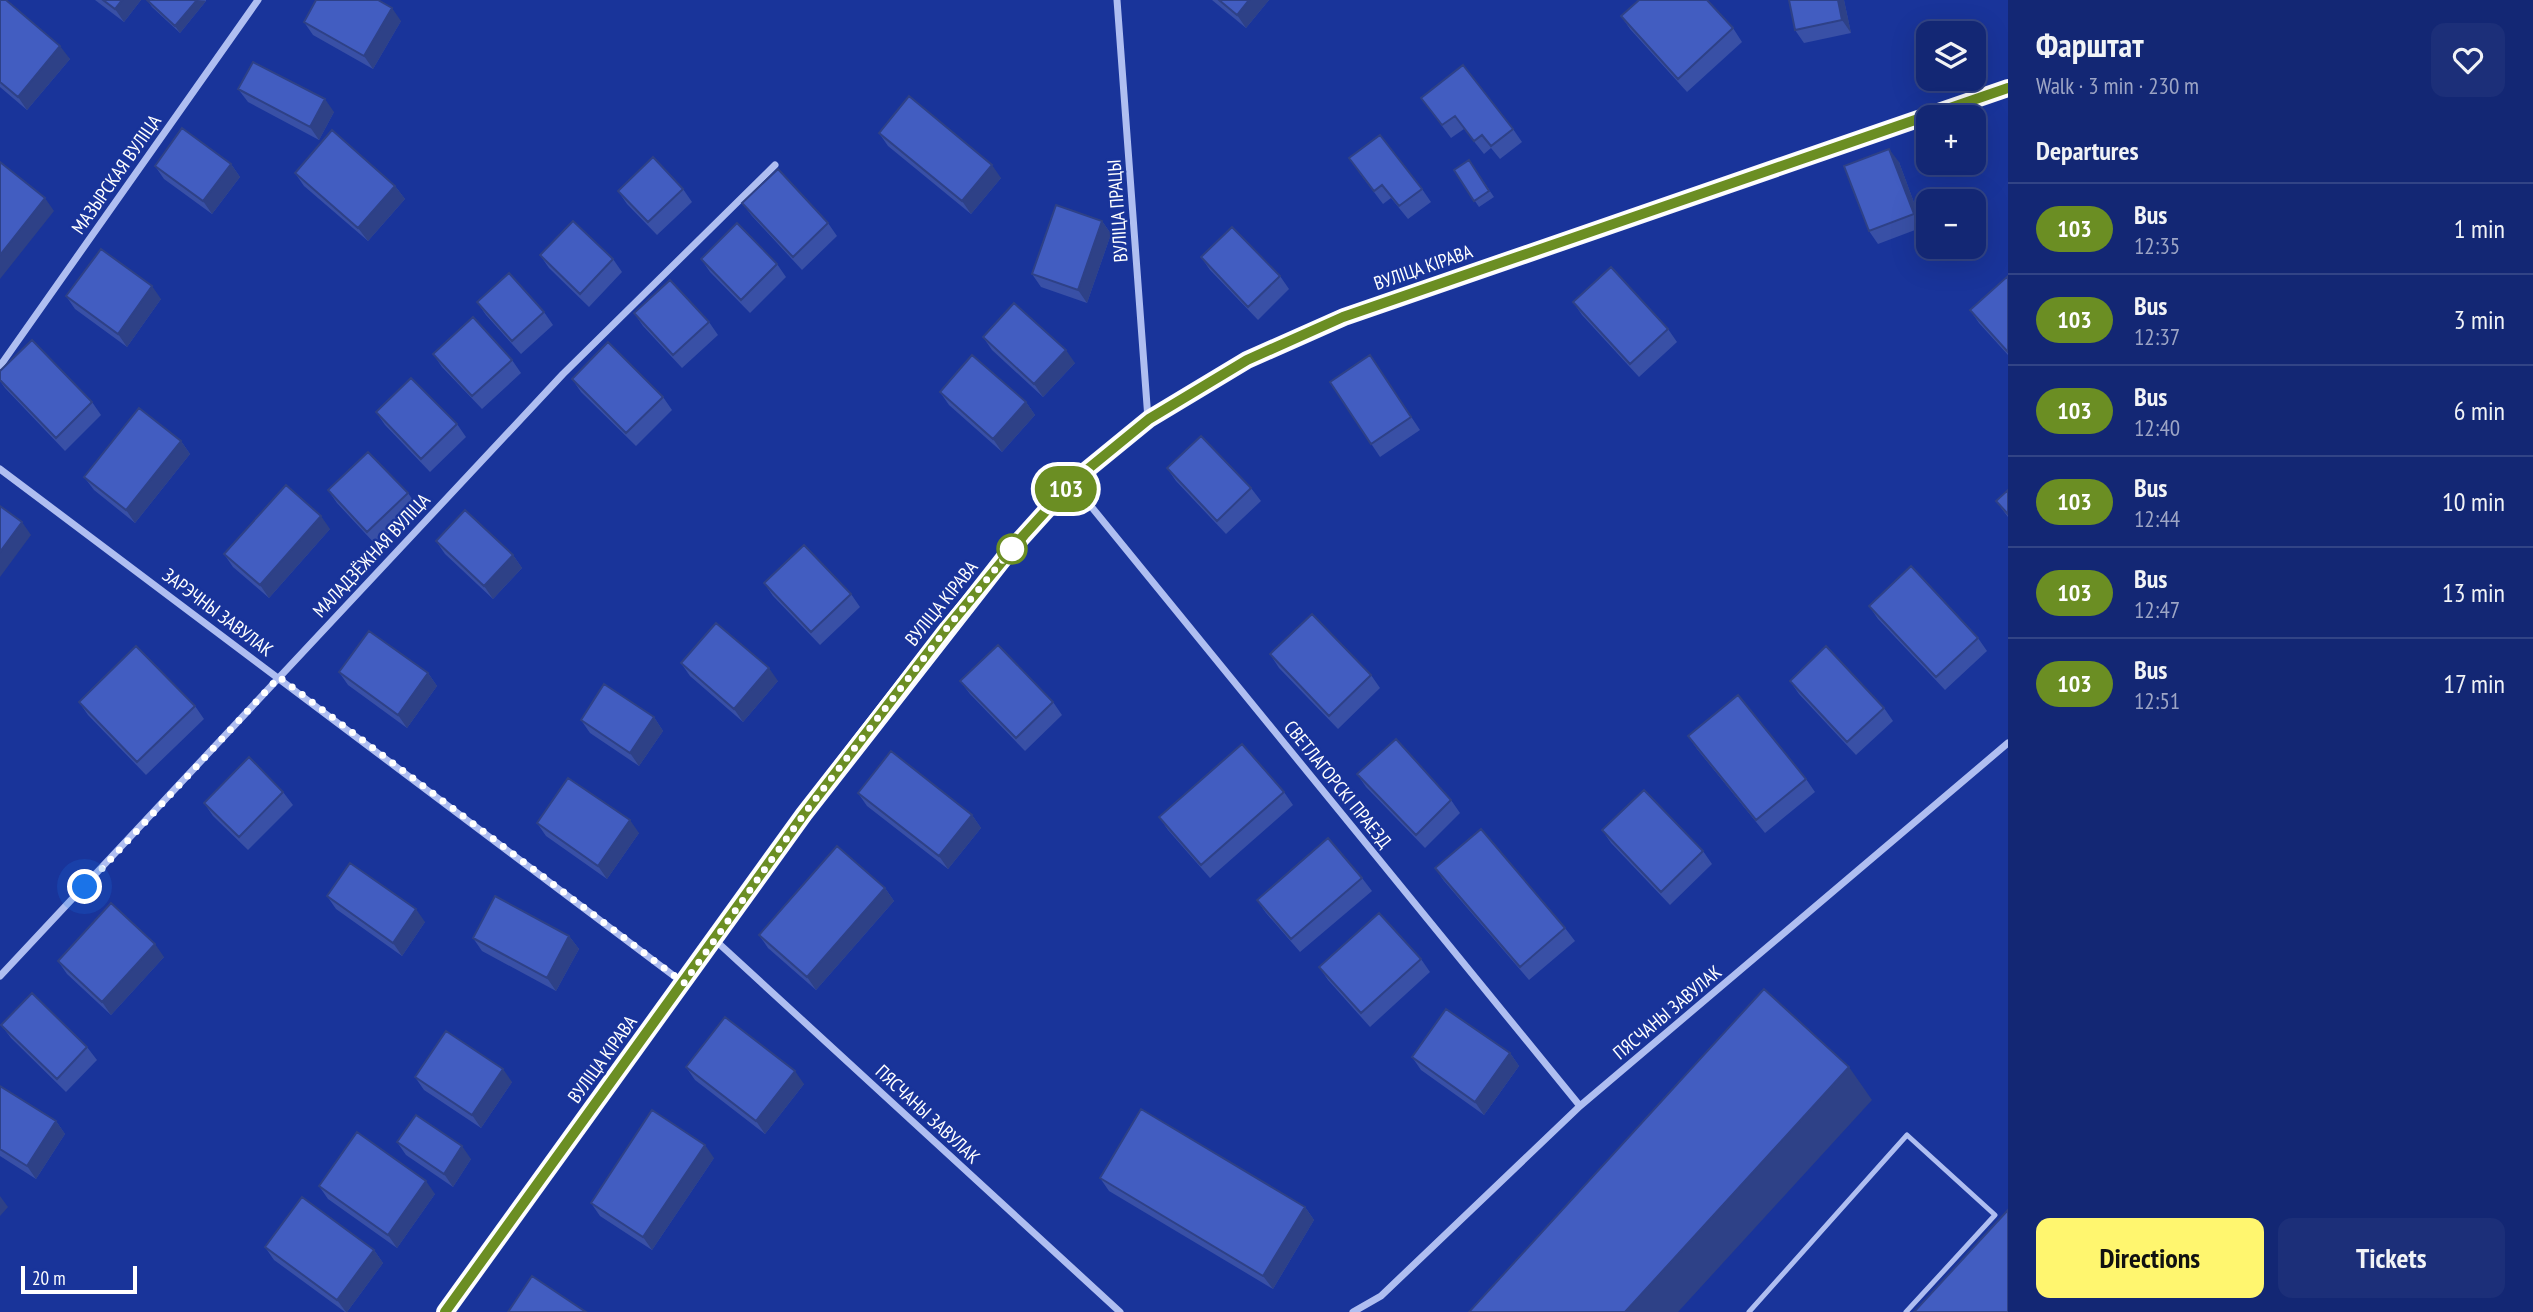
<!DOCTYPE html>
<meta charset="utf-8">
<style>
:root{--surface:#132774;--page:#1c2f79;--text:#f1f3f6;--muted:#9da5c5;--line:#324486;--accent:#fff66f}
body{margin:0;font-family:"PT Sans Narrow",sans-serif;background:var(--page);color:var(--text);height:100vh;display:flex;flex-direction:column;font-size:26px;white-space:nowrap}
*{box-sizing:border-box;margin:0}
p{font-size:23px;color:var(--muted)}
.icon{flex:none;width:38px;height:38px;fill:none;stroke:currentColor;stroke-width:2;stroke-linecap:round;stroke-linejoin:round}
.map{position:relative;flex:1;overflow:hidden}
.drawer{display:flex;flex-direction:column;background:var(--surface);width:525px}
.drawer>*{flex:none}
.badge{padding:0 14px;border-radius:23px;font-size:24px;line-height:46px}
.buttons{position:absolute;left:1916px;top:21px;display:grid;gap:14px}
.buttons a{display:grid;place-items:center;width:70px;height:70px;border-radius:14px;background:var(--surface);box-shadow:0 7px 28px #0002,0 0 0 2px var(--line);font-size:35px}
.scale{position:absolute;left:21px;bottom:18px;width:116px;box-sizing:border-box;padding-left:7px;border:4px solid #fff;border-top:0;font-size:19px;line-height:24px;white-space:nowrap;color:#fff;-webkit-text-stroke:5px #19349a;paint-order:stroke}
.you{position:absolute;width:35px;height:35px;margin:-18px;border:5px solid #fff;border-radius:50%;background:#1a73e8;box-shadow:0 0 0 10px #1a73e833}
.map>.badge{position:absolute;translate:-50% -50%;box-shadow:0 0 0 4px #fff}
h2{padding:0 28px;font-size:26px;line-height:63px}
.round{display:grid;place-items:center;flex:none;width:74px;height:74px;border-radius:14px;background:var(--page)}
.head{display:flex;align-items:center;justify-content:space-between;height:119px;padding:0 28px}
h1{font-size:33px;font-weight:600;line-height:52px}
.action{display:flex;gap:14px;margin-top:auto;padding:14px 28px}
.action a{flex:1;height:80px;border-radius:14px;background:var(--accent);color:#111;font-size:28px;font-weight:600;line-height:80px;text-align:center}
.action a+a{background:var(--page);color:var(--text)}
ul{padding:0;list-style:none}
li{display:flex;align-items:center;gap:21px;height:91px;padding:0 28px;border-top:2px solid var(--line)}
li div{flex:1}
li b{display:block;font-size:26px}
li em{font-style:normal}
li .badge{min-width:77px;font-weight:700;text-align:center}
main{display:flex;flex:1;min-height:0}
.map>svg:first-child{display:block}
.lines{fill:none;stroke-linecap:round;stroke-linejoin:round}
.service{stroke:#afbef1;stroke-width:5}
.minor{stroke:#afbef1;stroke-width:7}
.primary{stroke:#f9faff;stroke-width:18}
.wall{fill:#3950a6}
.shaded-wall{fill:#2e4187}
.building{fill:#425dc1;stroke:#2e4187;stroke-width:2}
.line-casing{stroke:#fff;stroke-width:16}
.line{stroke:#6b8e23;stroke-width:10}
.walk{stroke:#fff;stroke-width:7;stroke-dasharray:0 12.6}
.stop-dot{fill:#fff;stroke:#6b8e23;stroke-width:3.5}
.labels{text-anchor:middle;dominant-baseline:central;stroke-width:5;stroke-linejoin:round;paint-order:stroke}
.street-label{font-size:19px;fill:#fff;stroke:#19349a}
</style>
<main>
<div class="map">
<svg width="2008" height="1312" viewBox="0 0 2008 1312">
<rect width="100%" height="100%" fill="#19349a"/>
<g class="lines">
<path class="service" d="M1749,1312L1907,1135L1995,1215L1906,1312"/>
<path class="minor" d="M1117,0L1148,419
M0,366L258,0
M0,469L682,982
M1072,483L1580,1106
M715,940L1120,1312
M0,976L563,374L775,165
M1353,1312L1381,1296L1580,1106L2008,743"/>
<path class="primary" d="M445,1312L804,814L1008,553L1072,482L1149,419L1247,360L1344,317L2008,88"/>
</g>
<path class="wall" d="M0,0L70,59L27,110L0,87Z
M95,0H141L124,22Z
M147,0H206V1L180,33L152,7Z
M1212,0H1269L1246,28Z
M1789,0H1844L1851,33L1804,43L1795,30Z
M1621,16L1733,28L1742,42L1687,92L1630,29Z
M401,21L373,69L313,35L304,22Z
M238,89L334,112L319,140L248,102Z
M1421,98L1513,129L1522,142L1500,159L1491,148L1484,154L1464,129L1451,138Z
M879,133L1001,178L971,214L888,146Z
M1469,160L1494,197L1479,207L1454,170Z
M1899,162L1923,227L1878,244L1869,231Z
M231,164L240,177L212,214L164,179L155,166Z
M1358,171L1422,189L1431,202L1408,219L1391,198L1383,204Z
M295,173L395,186L405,199L368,241L304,186Z
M683,189L692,202L657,235L627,204L618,191Z
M742,203L828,223L837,236L802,270L752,216Z
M1102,221L1111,234L1087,303L1041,287L1032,274Z
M540,255L613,259L622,272L589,307L549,268Z
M1201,257L1280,276L1289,289L1258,320L1210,270Z
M701,259L777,264L786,277L750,313L710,272Z
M2008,276V355L1979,323L1970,310Z
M66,296L161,299L127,347L75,309Z
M477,302L544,312L553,325L521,354L486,315Z
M1573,302L1668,329L1677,342L1639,377L1582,315Z
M634,313L709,322L718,335L682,368L643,326Z
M983,337L1075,363L1043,397L992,350Z
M433,354L512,360L521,373L482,409L442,367Z
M1370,355L1420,430L1380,457L1330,382Z
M0,371L92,402L101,415L65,451L5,388L0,381Z
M572,379L663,397L672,410L636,446L581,392Z
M940,392L1026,402L1035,415L1002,452L949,405Z
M376,412L457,424L466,437L430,472L385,425Z
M181,441L190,454L135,523L94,490L84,477Z
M1167,468L1251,488L1261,501L1226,534L1176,481Z
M328,490L408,493L417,506L376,545L337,503Z
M2008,490V517L1996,501Z
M330,529L269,598L233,567L224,554Z
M436,541L513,555L522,568L493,599L445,554Z
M764,583L851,594L860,607L820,645L773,596Z
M1869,606L1978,638L1987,651L1945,690L1878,619Z
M1270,654L1371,675L1380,688L1338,729L1279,668Z
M681,663L778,681L743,722L690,676Z
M339,672L428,673L437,686L407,728L348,685Z
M960,681L1053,702L1062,715L1025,751L970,694Z
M1790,681L1884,708L1893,721L1856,755L1799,694Z
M79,702L195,706L204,719L146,775L88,715Z
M654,717L663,731L639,766L590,733L581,720Z
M1688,736L1806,779L1815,792L1765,833L1697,749Z
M1357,774L1451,800L1460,813L1425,848L1366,787Z
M283,792L293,805L248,850L213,816L204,803Z
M1284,792L1293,805L1210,878L1168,830L1159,817Z
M858,793L972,815L981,828L948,869L867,806Z
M537,823L639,833L607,879L546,836Z
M1602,830L1703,851L1712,864L1670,905L1611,843Z
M1435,868L1565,928L1575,941L1529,980L1444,881Z
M1362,878L1372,891L1300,952L1266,913L1257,900Z
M885,888L894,901L816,990L768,948L759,935Z
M327,896L425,922L402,956L336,909Z
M569,936L579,949L556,991L482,951L473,938Z
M164,957L111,1015L67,974L58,961Z
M1421,959L1430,972L1370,1027L1328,980L1319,967Z
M1,1025L87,1047L97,1060L66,1092L11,1038Z
M1510,1053L1519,1066L1484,1115L1421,1070L1412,1057Z
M686,1067L804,1084L765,1134L695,1080Z
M415,1077L512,1082L481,1128L424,1090Z
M0,1086L56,1121L65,1134L36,1179L0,1156Z
M397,1142L471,1159L453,1187L406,1155Z
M714,1158L652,1250L600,1216L591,1203Z
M1100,1178L1305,1207L1314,1220L1273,1289L1109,1191Z
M319,1186L435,1194L397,1248L328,1199Z
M265,1247L374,1250L383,1263L347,1312H345L274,1260Z"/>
<path class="shaded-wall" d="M122,0H141L124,22L115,9Z
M197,0L206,1L180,33L175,26Z
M1249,0H1269L1246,28L1237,15Z
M1838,0H1844L1851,33L1842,20Z
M392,8L401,21L373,69L364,56Z
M60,46L70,59L27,110L18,97Z
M325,99L334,112L319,140L310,127Z
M1889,149L1899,162L1923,227L1914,214Z
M231,164L240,177L212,214L203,201Z
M992,165L1001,178L971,214L962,201Z
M395,186L405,199L368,241L358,228Z
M45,198L54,211L0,279V255Z
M1102,221L1111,234L1087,303L1078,290Z
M152,286L161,299L127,347L118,334Z
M1066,350L1075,363L1043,397L1034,384Z
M1026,402L1035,415L1002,452L993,439Z
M181,441L190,454L135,523L126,510Z
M321,516L330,529L269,598L260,585Z
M22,522L31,535L0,577V552Z
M513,555L522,568L493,599L484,586Z
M769,668L778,681L743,722L734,709Z
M428,673L437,686L407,728L398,715Z
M654,717L663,731L639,766L630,753Z
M972,815L981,828L948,869L939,856Z
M630,820L639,833L607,879L598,866Z
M885,888L894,901L816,990L807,977Z
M416,909L425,922L402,956L393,943Z
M569,936L579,949L556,991L547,978Z
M155,944L164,957L111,1015L102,1002Z
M1510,1053L1519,1066L1484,1115L1475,1102Z
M1849,1067L1872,1100L1678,1312H1625Z
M503,1069L512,1082L481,1128L472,1115Z
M795,1071L804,1084L765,1134L756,1121Z
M56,1121L65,1134L36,1179L27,1166Z
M705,1145L714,1158L652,1250L643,1237Z
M462,1146L471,1159L453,1187L444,1174Z
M426,1181L435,1194L397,1248L388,1235Z
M0,1196L8,1207L0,1216Z
M1305,1207L1314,1220L1273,1289L1263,1276Z
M374,1250L383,1263L347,1312H346L337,1300Z"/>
<path class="building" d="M0,0H6L60,46L18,97L0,82Z
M103,0H122L115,9Z
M147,0H197L175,26Z
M316,0H378L392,8L364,56L304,22Z
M1219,0H1249L1237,15Z
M1639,0H1707L1733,28L1678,79L1621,16Z
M1789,0H1838L1842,20L1795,30Z
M253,62L325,99L310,127L238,89Z
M1463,65L1513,129L1491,146L1482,135L1474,141L1455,116L1442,125L1421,98Z
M909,96L992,165L962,201L879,133Z
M182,128L231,164L203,201L155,166Z
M332,130L395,186L358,228L295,173Z
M1380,135L1422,189L1399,206L1382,185L1374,191L1349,158Z
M1889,149L1914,214L1869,231L1844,166Z
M653,157L683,189L648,222L618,191Z
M1469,160L1489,191L1474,201L1454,170Z
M0,162L45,198L0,255Z
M778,169L828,223L793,257L742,203Z
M1056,205L1102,221L1078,290L1032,274Z
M573,221L613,259L580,294L540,255Z
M737,223L777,264L741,300L701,259Z
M1232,227L1280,276L1248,307L1201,257Z
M101,249L152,286L118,334L66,296Z
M1611,267L1668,329L1630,364L1573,302Z
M509,273L544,312L512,341L477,302Z
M2008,276V352L1970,310Z
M670,280L709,322L673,355L634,313Z
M1014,303L1066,350L1034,384L983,337Z
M473,317L512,360L472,396L433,354Z
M32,340L92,402L56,438L0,380V371Z
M608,342L663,397L626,433L572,379Z
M972,355L1026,402L993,439L940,392Z
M1370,355L1411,417L1371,444L1330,382Z
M411,378L457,424L421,459L376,412Z
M139,408L181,441L126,510L84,477Z
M1201,436L1251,488L1217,521L1167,468Z
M368,452L408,493L367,532L328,490Z
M286,485L321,516L260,585L224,554Z
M2008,490V514L1996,501Z
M0,506L22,522L0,552Z
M465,510L513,555L484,586L436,541Z
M804,545L851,594L811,632L764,583Z
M1911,566L1978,638L1936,677L1869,606Z
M1312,614L1371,675L1329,716L1270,654Z
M716,623L769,668L734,709L681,663Z
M369,631L428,673L398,715L339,672Z
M998,645L1053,702L1016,738L960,681Z
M136,646L195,706L137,762L79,702Z
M1826,646L1884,708L1847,742L1790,681Z
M604,684L654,717L630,753L581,720Z
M1738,695L1806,779L1756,820L1688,736Z
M1396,739L1451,800L1416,835L1357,774Z
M1242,744L1284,792L1201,865L1159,817Z
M891,751L972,815L939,856L858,793Z
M249,757L283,792L239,837L204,803Z
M568,778L630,820L598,866L537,823Z
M1644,790L1703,851L1661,892L1602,830Z
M1481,829L1565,928L1520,967L1435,868Z
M1328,838L1362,878L1291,939L1257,900Z
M837,846L885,888L807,977L759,935Z
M350,863L416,909L393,943L327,896Z
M495,896L569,936L547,978L473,938Z
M111,903L155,944L102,1002L58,961Z
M1379,913L1421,959L1361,1013L1319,967Z
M1764,989L1849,1067L1625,1312H1469Z
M32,993L87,1047L57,1079L1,1025Z
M1446,1009L1510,1053L1475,1102L1412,1057Z
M725,1017L795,1071L756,1121L686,1067Z
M446,1031L503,1069L472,1115L415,1077Z
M0,1086L56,1121L27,1166L0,1149Z
M1141,1109L1305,1207L1263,1276L1100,1178Z
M652,1110L705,1145L643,1237L591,1203Z
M416,1115L462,1146L444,1174L397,1142Z
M357,1132L426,1181L388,1235L319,1186Z
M302,1197L374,1250L337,1300L265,1247Z
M2008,1210V1312H1914Z
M532,1276L586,1312H508Z"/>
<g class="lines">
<defs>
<path id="line" d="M445,1312L804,814L947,628L1024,535L1072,482L1149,419L1247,360L1343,317L2008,88"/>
</defs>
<use href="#line" class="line-casing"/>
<use href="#line" class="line"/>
<path class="walk" d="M85,887L279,677L684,983L804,814L947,628L1012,549"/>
</g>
<circle class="stop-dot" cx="1012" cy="549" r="14"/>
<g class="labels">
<g class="street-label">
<text transform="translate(116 174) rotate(-55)">МАЗЫРСКАЯ ВУЛІЦА</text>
<text transform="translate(1117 211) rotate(-94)">ВУЛІЦА ПРАЦЫ</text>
<text transform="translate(1423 267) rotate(-19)">ВУЛІЦА КІРАВА</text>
<text transform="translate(371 555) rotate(-47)">МАЛАДЗЁЖНАЯ ВУЛІЦА</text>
<text transform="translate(941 603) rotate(-51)">ВУЛІЦА КІРАВА</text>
<text transform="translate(218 612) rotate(37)">ЗАРЭЧНЫ ЗАВУЛАК</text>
<text transform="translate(1338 784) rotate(51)">СВЕТЛАГОРСКІ ПРАЕЗД</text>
<text transform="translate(1667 1012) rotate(-40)">ПЯСЧАНЫ ЗАВУЛАК</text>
<text transform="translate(602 1059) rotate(-54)">ВУЛІЦА КІРАВА</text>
<text transform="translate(928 1114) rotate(43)">ПЯСЧАНЫ ЗАВУЛАК</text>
</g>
</g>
</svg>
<div class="buttons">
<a><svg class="icon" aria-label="layers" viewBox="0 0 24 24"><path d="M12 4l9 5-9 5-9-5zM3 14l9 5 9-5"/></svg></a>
<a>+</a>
<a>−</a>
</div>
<div class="scale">20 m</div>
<div class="you" style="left:85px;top:887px"></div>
<b class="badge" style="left:1066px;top:489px;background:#6b8e23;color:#fff">103</b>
</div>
<section class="drawer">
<div class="head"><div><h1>Фарштат</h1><p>Walk · 3 min · 230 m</p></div><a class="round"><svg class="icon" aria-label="heart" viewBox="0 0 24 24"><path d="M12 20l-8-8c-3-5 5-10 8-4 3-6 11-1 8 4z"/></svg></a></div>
<h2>Departures</h2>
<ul>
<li><span class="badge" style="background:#6b8e23;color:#fff">103</span><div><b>Bus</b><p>12:35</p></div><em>1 min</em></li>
<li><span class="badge" style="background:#6b8e23;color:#fff">103</span><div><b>Bus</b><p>12:37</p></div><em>3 min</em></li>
<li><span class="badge" style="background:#6b8e23;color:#fff">103</span><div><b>Bus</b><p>12:40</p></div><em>6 min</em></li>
<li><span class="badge" style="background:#6b8e23;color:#fff">103</span><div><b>Bus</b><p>12:44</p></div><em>10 min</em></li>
<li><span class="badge" style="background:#6b8e23;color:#fff">103</span><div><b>Bus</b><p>12:47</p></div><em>13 min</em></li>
<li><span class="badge" style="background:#6b8e23;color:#fff">103</span><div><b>Bus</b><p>12:51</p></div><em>17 min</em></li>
</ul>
<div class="action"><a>Directions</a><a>Tickets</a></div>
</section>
</main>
